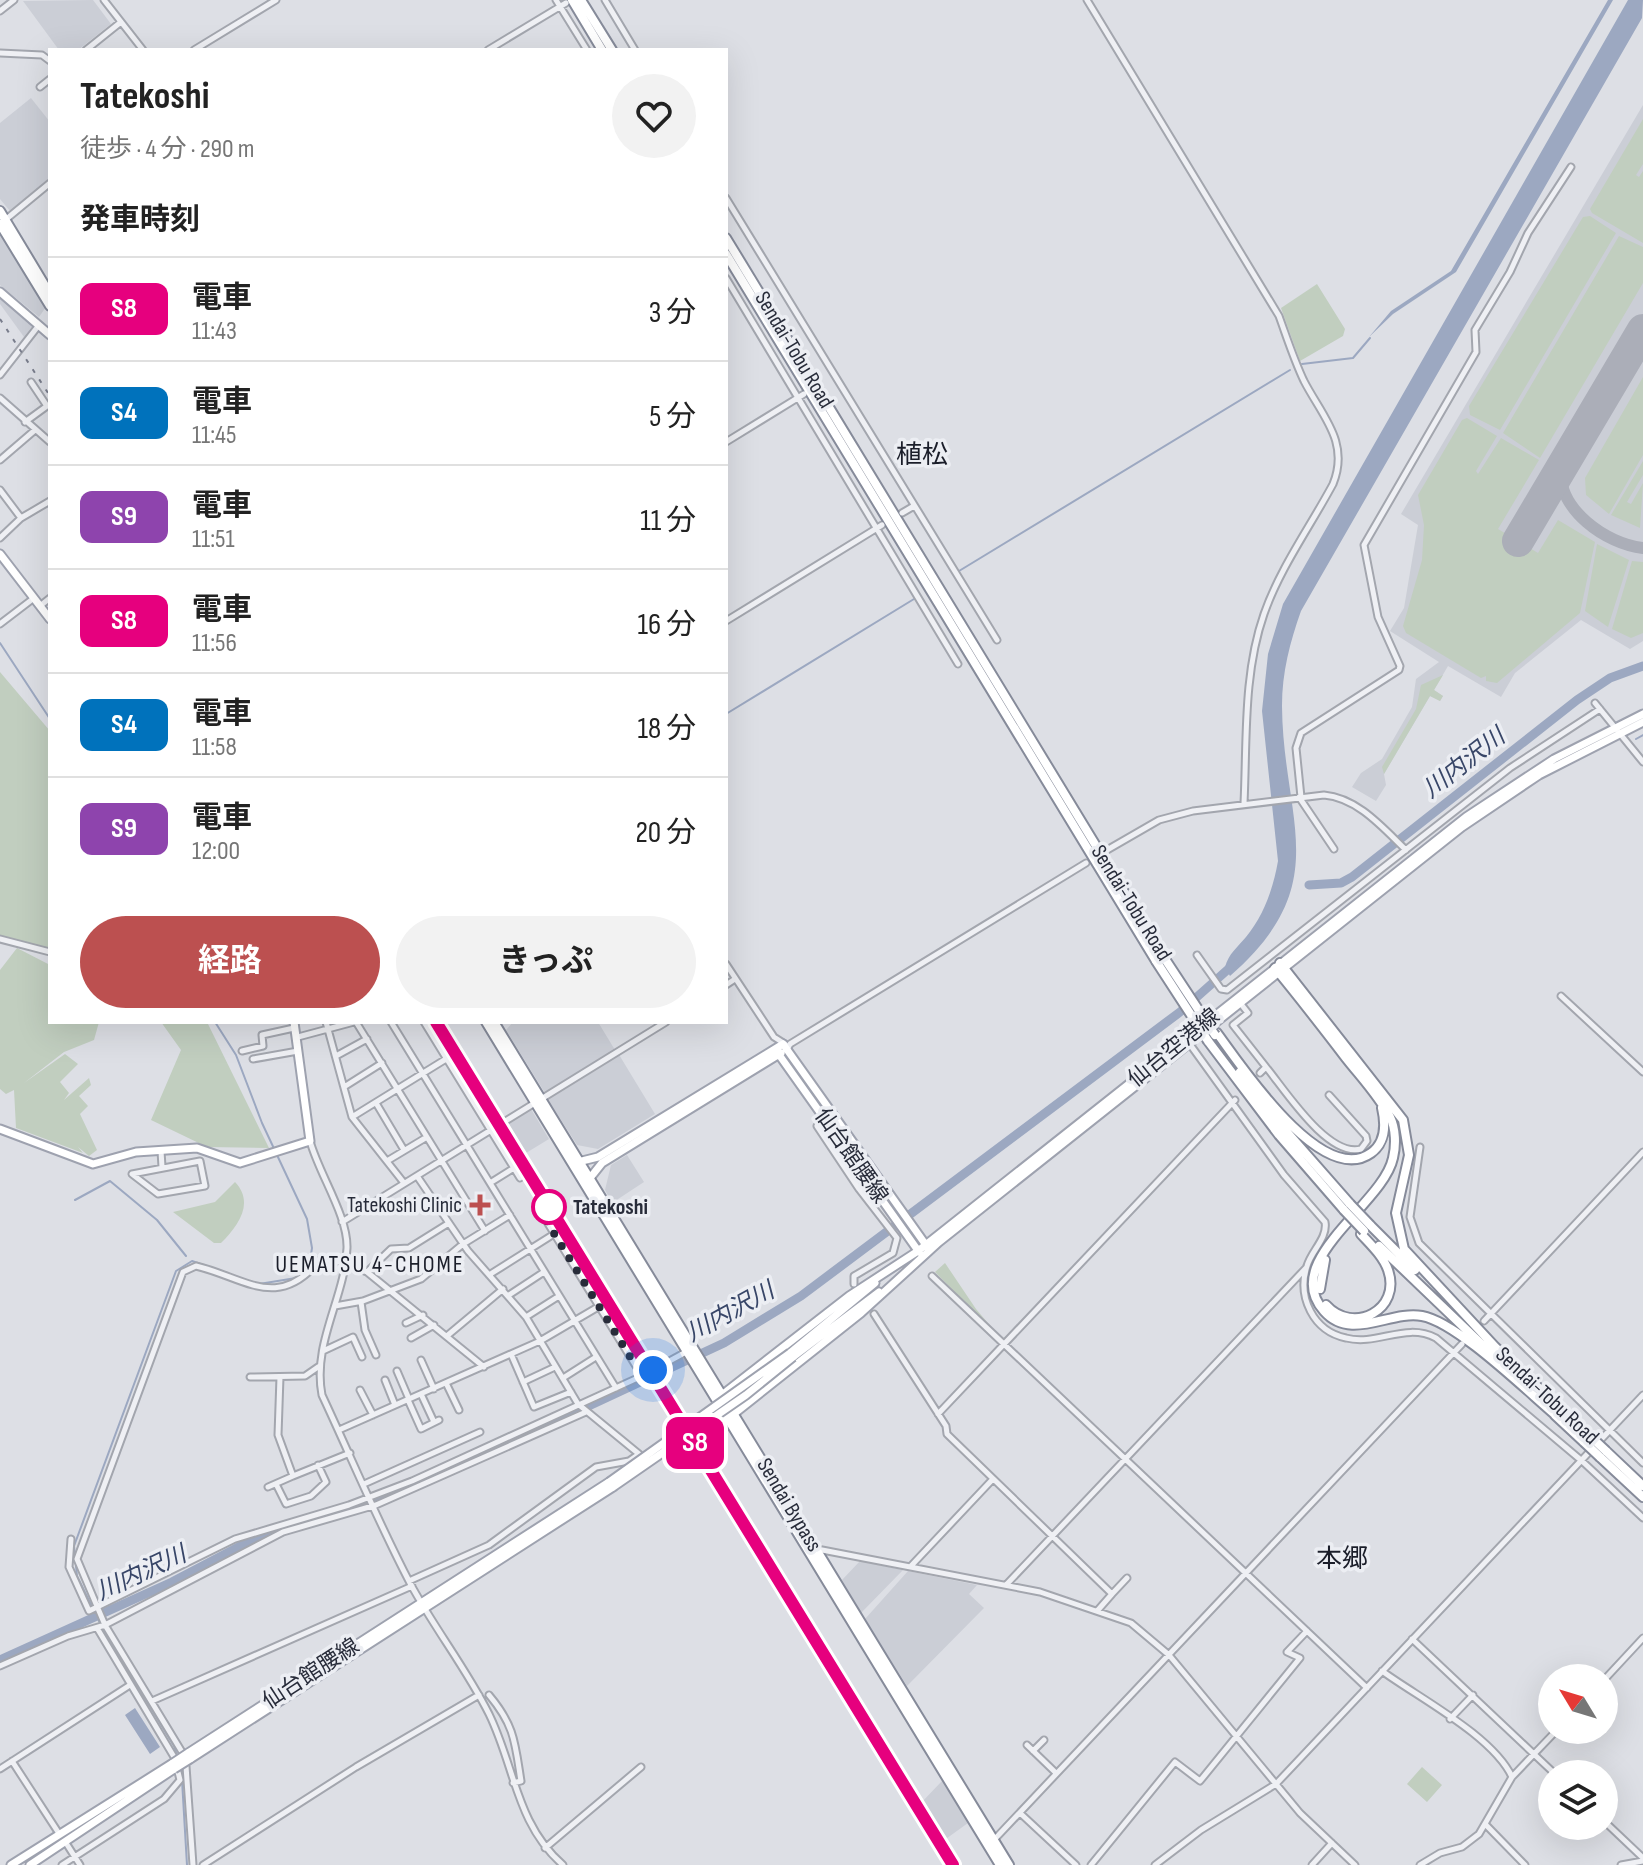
<!DOCTYPE html>
<html lang="ja">
<meta charset="utf-8">
<style>
:root{--surface:#fff;--page:#f2f2f2;--text:#222;--muted:#767676;--line:#e0e0e0;--accent:#bc5050}
body{margin:0;font-family:"Sofia Sans Condensed","Noto Sans JP",sans-serif;background:var(--page);color:var(--text);height:100vh;display:flex;flex-direction:column;font-size:30px;white-space:nowrap}
*{box-sizing:border-box;margin:0}
p{font-size:26px;color:var(--muted)}
.icon{flex:none;width:44px;height:44px;fill:none;stroke:currentColor;stroke-width:2;stroke-linecap:round;stroke-linejoin:round}
.map{position:relative;flex:1;overflow:hidden}
.drawer{position:absolute;left:48px;top:48px;width:680px;height:976px;display:flex;flex-direction:column;background:var(--surface);border-radius:0px;box-shadow:0 8px 32px #0002}
.drawer>*{flex:none}
.badge{padding:0 16px;border-radius:12px;font-size:28px;line-height:52px}
.needle{width:52px;rotate:308deg}
.controls{position:absolute;left:1538px;top:1664px;display:grid;gap:16px}
.controls a{display:grid;place-items:center;width:80px;height:80px;border-radius:50%;background:var(--surface);box-shadow:0 8px 32px #0002;font-size:40px}
.you{position:absolute;width:40px;height:40px;margin:-20px;border:6px solid #fff;border-radius:50%;background:#1a73e8;box-shadow:0 0 0 12px #1a73e833}
.map>.badge{position:absolute;translate:-50% -50%;box-shadow:0 0 0 4px #fff}
h2{padding:0 32px;font-size:30px;line-height:72px}
.round{display:grid;place-items:center;flex:none;width:84px;height:84px;border-radius:42px;background:var(--page)}
.summary{display:flex;align-items:center;justify-content:space-between;height:136px;padding:0 32px}
h1{font-size:38px;font-weight:700;line-height:60px}
.cta{display:flex;gap:16px;margin-top:auto;padding:16px 32px}
.cta a{flex:1;height:92px;border-radius:48px;background:var(--accent);color:#fff;font-size:32px;font-weight:700;line-height:92px;text-align:center}
.cta a+a{background:var(--page);color:var(--text)}
ul{padding:0;list-style:none}
li{display:flex;align-items:center;gap:24px;height:104px;padding:0 32px;border-top:2px solid var(--line)}
li div{flex:1}
li b{display:block;font-size:30px}
li em{font-style:normal}
li .badge{min-width:88px;font-weight:700;text-align:center}
.map>svg:first-child{display:block}
.built{fill:#cbced6}
.green{fill:#c1cebf}
.water{fill:#9ca8c1}
.lines{fill:none;stroke-linecap:round;stroke-linejoin:round}
.stream{stroke:#9ca8c1;stroke-width:2}
.river{stroke:#9ca8c1;stroke-width:9}
.taxiway{stroke:#abaeb8;stroke-width:12}
.runway{stroke:#abaeb8;stroke-width:32}
.minor-casing{stroke:#a3a6ae;stroke-width:9}
.major-casing{stroke:#9ea2af;stroke-width:11}
.highway-casing{stroke:#868b9a;stroke-width:12}
.minor{stroke:#eff0f4;stroke-width:5}
.major{stroke:#fff;stroke-width:7}
.highway{stroke:#fff;stroke-width:8}
.rail{stroke:#797d8c;stroke-width:2;stroke-dasharray:4 8;stroke-linecap:butt}
.major-bridge-casing{stroke:#9ea2af;stroke-width:11;stroke-linecap:butt}
.highway-bridge-casing{stroke:#868b9a;stroke-width:12;stroke-linecap:butt}
.major-bridge{stroke:#fff;stroke-width:7}
.highway-bridge{stroke:#fff;stroke-width:8}
.line-casing{stroke:#fff;stroke-width:18}
.line{stroke:#e6007e;stroke-width:12}
.walk{stroke:#282c3a;stroke-width:8;stroke-dasharray:0 14.4}
.poi-dot{fill:#bc5050;stroke:#eceef3;stroke-width:3}
.stop-dot{fill:#fff;stroke:#e6007e;stroke-width:4}
.labels{text-anchor:middle;dominant-baseline:central;stroke-width:7;stroke-linejoin:round;paint-order:stroke}
.street-label{font-size:22px;fill:#282c3a;stroke:#eceef3}
.poi-label{font-size:22px;fill:#282c3a;stroke:#eceef3;text-anchor:end}
.stop-label{font-size:22px;font-weight:bold;fill:#282c3a;stroke:#eceef3;text-anchor:start}
.water-label{font-size:24px;font-style:italic;fill:#384668;stroke:#eceef3}
.neighbourhood-label{font-size:24px;letter-spacing:2px;fill:#1b1e2a;stroke:#eceef3}
.quarter-label{font-size:26px;fill:#1b1e2a;stroke:#eceef3}
</style>
<div class="map">
<svg width="1643" height="1865" viewBox="0 0 1643 1865">
<rect width="100%" height="100%" fill="#dddfe5"/>
<path class="built" d="M93,0L111,24L78,50H59L23,1Z
M31,98L50,122V178L10,211L0,199V123Z
M1643,105V641L1630,649L1581,620L1515,673L1501,697L1448,666L1434,690L1443,696L1440,701L1430,696L1384,774L1386,785L1376,801L1352,787L1361,773L1382,759L1412,707L1416,679L1439,662L1390,631L1404,608L1418,525L1401,514Z
M0,235L46,307L39,317L0,285Z
M0,297L33,325L24,337L0,304Z
M513,1022H598L615,1050L545,1093L506,1030Z
M618,1053L655,1114L598,1149L577,1145L547,1098Z
M531,1109L549,1139L526,1153L507,1124Z
M627,1155L644,1182L612,1203L605,1190L611,1165Z
M860,1561L903,1570L861,1613L842,1580Z
M908,1571L977,1585L969,1594L984,1608L907,1686L865,1619Z
M942,1781L968,1823L943,1841L920,1804Z"/>
<path class="green" d="M1643,119V164L1636,175L1639,177L1643,171V243L1592,213L1590,209Z
M1590,216L1616,233L1500,430L1470,415L1469,406L1583,217Z
M1619,236L1643,247V283L1540,458L1503,433Z
M1317,284L1345,329L1343,336L1300,361L1281,308Z
M1643,377V455L1609,514L1586,495L1585,478Z
M1467,418L1497,436L1476,471L1478,474L1501,438L1539,460L1498,529L1538,553L1558,520L1595,542L1580,613L1497,683L1486,681V676L1481,678L1406,633L1403,626L1422,560L1424,525L1418,495L1462,420Z
M1643,461V475L1627,502L1631,504L1643,483L1640,528L1611,515Z
M1597,544L1629,560L1608,627L1585,611Z
M1632,561L1643,562V633L1631,638L1612,629Z
M0,672L50,731V952L0,938Z
M1443,675L1434,690L1443,696L1440,701L1430,696L1384,774L1382,767L1416,709L1421,685Z
M17,948L50,965V1022H99L94,1040L64,1052L24,1083L65,1054L78,1064L60,1082L69,1093L64,1100L89,1078L91,1085L79,1096L88,1106L80,1114L97,1150L89,1156L78,1147L83,1153L16,1128L14,1090L6,1094L0,1089V970Z
M161,1022H207L269,1148L207,1147L151,1120L181,1050Z
M235,1182C255,1203 238,1226 221,1243H214L173,1212L215,1202Z
M945,1263L976,1309L1003,1341L935,1272Z
M1422,1767L1442,1785L1427,1802L1407,1784Z"/>
<path class="water" d="M1608,0H1613L1456,272L1393,314L1369,337L1391,311L1451,271Z
M1628,0H1643L1642,18L1301,611C1290,642 1282,672 1282,706C1283,822 1336,883 1230,976L1225,967C1229,953 1237,948 1246,937C1264,915 1273,889 1278,861L1262,711L1268,654L1283,604Z
M135,1708L160,1747L150,1754L125,1715Z"/>
<g class="lines">
<path class="stream" d="M1302,364L1353,358L1370,338
M959,571L1290,370
M0,643L50,719
M726,714L914,599
M1636,739L1643,735
M215,1022L236,1055L262,1123L307,1219L312,1248L309,1267
M75,1200L110,1181L157,1220L186,1256
M259,1284L296,1278
M100,1623L77,1576L74,1546L176,1271L192,1261L212,1268
M103,1629L174,1746L178,1758
M182,1780L187,1865"/>
<path class="river" d="M1309,885L1341,883L1352,877L1577,700L1610,678L1643,666
M466,1463L724,1343L801,1296L1180,1012L1234,964
M285,1526L369,1504L412,1487
M0,1660L172,1582L271,1530"/>
<path class="taxiway" d="M1561,469C1557,509 1606,544 1643,548"/>
<path class="runway" d="M1518,541L1643,330"/>
<defs>
<path id="minor" d="M104,0L143,50
M556,0L587,50
M605,0L635,50
M1087,0L1279,316C1287,338 1294,360 1304,381C1322,416 1350,442 1333,484C1310,527 1280,568 1264,614C1243,674 1247,741 1244,803
M0,11L14,0
M86,50L121,22
M194,50L276,0
M488,50L566,3
M0,53L42,55L50,61
M40,87L50,79
M726,198L997,640
M4,221L50,183
M726,278L958,664
M0,375L39,325
M0,398L50,442
M25,422L47,406L31,382
M726,442L804,394
M0,460L35,430
M0,490L21,518
M902,513L914,506
M0,538L21,518L50,501
M40,606L50,598
M726,621L882,525
M0,624L34,598
M1595,703L1643,762
M1299,797L1334,849
M1301,797L1296,748L1301,733L1399,670L1400,666L1378,617L1364,545L1476,352L1475,330L1510,272L1528,233L1571,167
M1107,850L1159,820L1193,811L1324,795C1358,798 1383,828 1406,850
M0,939L50,952
M1197,955L1221,989L1227,990L1510,768L1600,709
M726,964L774,1037L785,1044
M726,985L735,979
M1561,996L1643,1072
M1241,1004L1248,1013L1233,1025L1266,1067
M326,1022L352,1117L404,1183
M356,1022L485,1231
M391,1022L616,1388
M424,1022L520,1178
M298,1037L354,1022
M1189,1043L1284,1175L1325,1222C1328,1238 1311,1251 1307,1266C1297,1297 1313,1331 1346,1338C1378,1346 1405,1322 1436,1338L1582,1461L1643,1518
M787,1050L790,1044L1086,863
M242,1051L263,1046L262,1035L294,1028
M336,1056L367,1039
M253,1059L298,1051
M1260,1073L1266,1067C1285,1090 1328,1158 1361,1149L1367,1141L1366,1136L1329,1095
M344,1087L382,1063
M376,1103L404,1150
M352,1117L446,1059
M827,1121L817,1126L859,1189L897,1238L893,1253L854,1276V1284
M310,1141C319,1174 348,1216 347,1248C345,1298 312,1343 322,1395C351,1457 378,1522 410,1583C434,1628 466,1668 489,1714C515,1767 516,1824 563,1865
M1420,1147L1410,1217L1419,1243L1643,1463
M161,1151L162,1167
M200,1161L205,1186L158,1194L132,1174Z
M387,1161L427,1137
M490,1183L514,1168
M342,1222L666,1022
M547,1222L642,1376
M367,1272L391,1249L409,1248L449,1223
M489,1275L554,1234
M932,1276L1367,1688
M509,1295L544,1272
M361,1302L365,1330L376,1355
M335,1306L363,1301L421,1279L463,1244L510,1215
M874,1314L946,1426L947,1434L1112,1594L1098,1610
M526,1317L559,1296
M1484,1321L1643,1152
M406,1323L423,1315
M448,1335L503,1289
M411,1338L434,1325
M323,1351L353,1337L362,1357
M511,1354L534,1407L571,1392
M421,1360L434,1389
M397,1371L409,1399
M250,1377L305,1376L318,1367
M280,1377L278,1435L293,1476L350,1453
M563,1378L596,1357
M385,1380L395,1405
M523,1382L555,1367
M446,1383L459,1410
M360,1390L373,1415
M421,1394L434,1422
M408,1400L421,1429L439,1420
M938,1414L1235,1100
M339,1430L540,1341L598,1307
M276,1484L286,1504L311,1496L326,1482L318,1465
M364,1484L480,1432
M268,1487L293,1476
M71,1539L69,1567L89,1611L235,1539L349,1505L412,1481L642,1376L686,1352
M817,1549L1040,1592L1131,1623L1169,1655L1300,1813L1355,1865
M911,1566L992,1480
M409,1581L489,1545L596,1467L629,1461L639,1454L578,1404L526,1317L468,1251L417,1176
M1006,1585L1306,1268
M1112,1594L1127,1578
M97,1628L174,1757
M1412,1639L1555,1774
M0,1666L68,1636L105,1625L283,1532L376,1505L586,1412
M1382,1671C1419,1698 1493,1736 1512,1777
M1604,1680L1643,1638
M489,1695C515,1726 515,1743 521,1781L513,1783
M152,1701L412,1586
M1450,1719L1473,1695
M1027,1745L1056,1773
M1033,1751L1044,1740
M182,1752L105,1625L77,1559L183,1272L196,1266C246,1278 278,1312 321,1259L345,1263L367,1272L484,1367
M12,1761L58,1832
M186,1766L193,1865
M0,1769L130,1685
M1020,1813L1076,1865
M1604,1821L1643,1858
M1486,1825L1525,1865
M992,1842L1462,1344
M66,1843L80,1865
M545,1848L641,1767
M62,1865L164,1799L180,1780L178,1772
M203,1865L356,1767L479,1695
M1091,1865L1175,1762L1200,1781L1300,1658L1287,1652L1307,1631
M1155,1865L1201,1830L1276,1784L1643,1395
M1312,1865L1332,1843
M1420,1865L1440,1853L1462,1847L1479,1834L1512,1777L1557,1730
M1621,1865L1643,1861"/>
<path id="major" d="M0,292L50,335
M0,554L50,619
M775,1049L919,1252
M0,1129L93,1164L136,1152L197,1148L240,1163L310,1141L294,1022
M574,1163L598,1157L783,1044L928,1248
M586,1183L602,1163L781,1053
M790,1353L875,1283
M793,1357L879,1292
M718,1398L849,1296L918,1251L1466,817L1554,759L1643,714
M730,1417L861,1313L939,1242L1462,827L1539,775L1643,722
M188,1753L609,1482
M190,1759L613,1487
M11,1865L173,1763
M30,1865L174,1769"/>
<path id="highway" d="M572,0L602,50
M581,0L612,50
M0,211L50,294
M0,224L50,306
M726,238L1163,956
M726,254L1156,961
M1280,963L1403,1120L1409,1155L1396,1213L1404,1249L1497,1349
M1275,968C1299,997 1323,1028 1346,1058C1361,1077 1379,1096 1390,1117C1396,1129 1396,1146 1393,1158C1383,1205 1279,1261 1324,1311C1351,1342 1390,1310 1422,1316C1457,1322 1528,1392 1558,1417
M486,1022L1000,1865
M494,1022L1009,1865
M1217,1033C1242,1067 1322,1188 1371,1153C1385,1143 1386,1125 1382,1108
M1208,1041L1279,1135L1344,1210
M1240,1072L1285,1130L1350,1204
M1370,1225L1415,1270
M1379,1246L1499,1361
M1320,1289L1325,1260
M1326,1305C1353,1335 1402,1310 1388,1270C1383,1256 1371,1245 1361,1234
M1494,1346L1590,1436
M1555,1415L1584,1442
M1606,1451L1643,1486
M1600,1457L1643,1497"/>
</defs>
<use href="#minor" class="minor-casing"/>
<use href="#major" class="major-casing"/>
<use href="#highway" class="highway-casing"/>
<use href="#minor" class="minor"/>
<use href="#major" class="major"/>
<use href="#highway" class="highway"/>
<path class="rail" d="M0,319L50,396
M433,1022L540,1196
M542,1197L953,1865"/>
<defs>
<path id="major-bridge" d="M609,1482L790,1353
M613,1487L746,1395L793,1357
M173,1763L188,1753
M174,1769L190,1759"/>
<path id="highway-bridge" d="M1163,956L1215,1035
M1156,961L1208,1041
M1350,1204L1370,1225
M1344,1210L1364,1231
M1590,1436L1606,1451
M1584,1442L1600,1457"/>
</defs>
<use href="#major-bridge" class="major-bridge-casing"/>
<use href="#highway-bridge" class="highway-bridge-casing"/>
<use href="#major-bridge" class="major-bridge"/>
<use href="#highway-bridge" class="highway-bridge"/>
</g>
<g class="lines">
<defs>
<path id="line" d="M436,1022L953,1865"/>
</defs>
<use href="#line" class="line-casing"/>
<use href="#line" class="line"/>
<path class="walk" d="M549,1207L547,1222L642,1376L653,1370"/>
</g>
<path class="poi-dot" d="M476 1193h8v8h8v8h-8v8h-8v-8h-8v-8h8z"/>
<circle class="stop-dot" cx="549" cy="1207" r="16"/>
<g class="labels">
<g class="street-label">
<text transform="translate(794 350) rotate(59)">Sendai-Tobu Road</text>
<text transform="translate(1131 903) rotate(58)">Sendai-Tobu Road</text>
<text transform="translate(1174 1048) rotate(-39)">仙台空港線</text>
<text transform="translate(851 1156) rotate(55)">仙台館腰線</text>
<text transform="translate(1547 1396) rotate(43)">Sendai-Tobu Road</text>
<text transform="translate(789 1505) rotate(59)">Sendai Bypass</text>
<text transform="translate(311 1674) rotate(-33)">仙台館腰線</text>
</g>
<g class="poi-label">
<text x="462" y="1205">Tatekoshi Clinic</text>
</g>
<g class="stop-label">
<text x="573" y="1207">Tatekoshi</text>
</g>
<g class="water-label">
<text transform="translate(1464 763) rotate(-38)">川内沢川</text>
<text transform="translate(730 1312) rotate(-29)">川内沢川</text>
<text transform="translate(141 1573) rotate(-25)">川内沢川</text>
</g>
<g class="neighbourhood-label">
<text x="370" y="1264">UEMATSU 4-CHOME</text>
</g>
<g class="quarter-label">
<text x="922" y="455">植松</text>
<text x="1342" y="1559">本郷</text>
</g>
</g>
</svg>
<div class="controls">
<a><svg class="needle" viewBox="-14 -14 28 28"><path d="M0-13l5 13h-10z" fill="#e53935"/><path d="M0 13l5-13h-10z" fill="#767676"/></svg></a>
<a><svg class="icon" aria-label="layers" viewBox="0 0 24 24"><path d="M12 4l9 5-9 5-9-5zM3 14l9 5 9-5"/></svg></a>
</div>
<div class="you" style="left:653px;top:1370px"></div>
<b class="badge" style="left:695px;top:1443px;background:#e6007e;color:#fff">S8</b>
<section class="drawer">
<div class="summary"><div><h1>Tatekoshi</h1><p>徒歩 · 4 分 · 290 m</p></div><a class="round"><svg class="icon" aria-label="heart" viewBox="0 0 24 24"><path d="M12 20l-8-8c-3-5 5-10 8-4 3-6 11-1 8 4z"/></svg></a></div>
<h2>発車時刻</h2>
<ul>
<li><span class="badge" style="background:#e6007e;color:#fff">S8</span><div><b>電車</b><p>11:43</p></div><em>3 分</em></li>
<li><span class="badge" style="background:#0072bc;color:#fff">S4</span><div><b>電車</b><p>11:45</p></div><em>5 分</em></li>
<li><span class="badge" style="background:#8e44ad;color:#fff">S9</span><div><b>電車</b><p>11:51</p></div><em>11 分</em></li>
<li><span class="badge" style="background:#e6007e;color:#fff">S8</span><div><b>電車</b><p>11:56</p></div><em>16 分</em></li>
<li><span class="badge" style="background:#0072bc;color:#fff">S4</span><div><b>電車</b><p>11:58</p></div><em>18 分</em></li>
<li><span class="badge" style="background:#8e44ad;color:#fff">S9</span><div><b>電車</b><p>12:00</p></div><em>20 分</em></li>
</ul>
<div class="cta"><a>経路</a><a>きっぷ</a></div>
</section>
</div>
